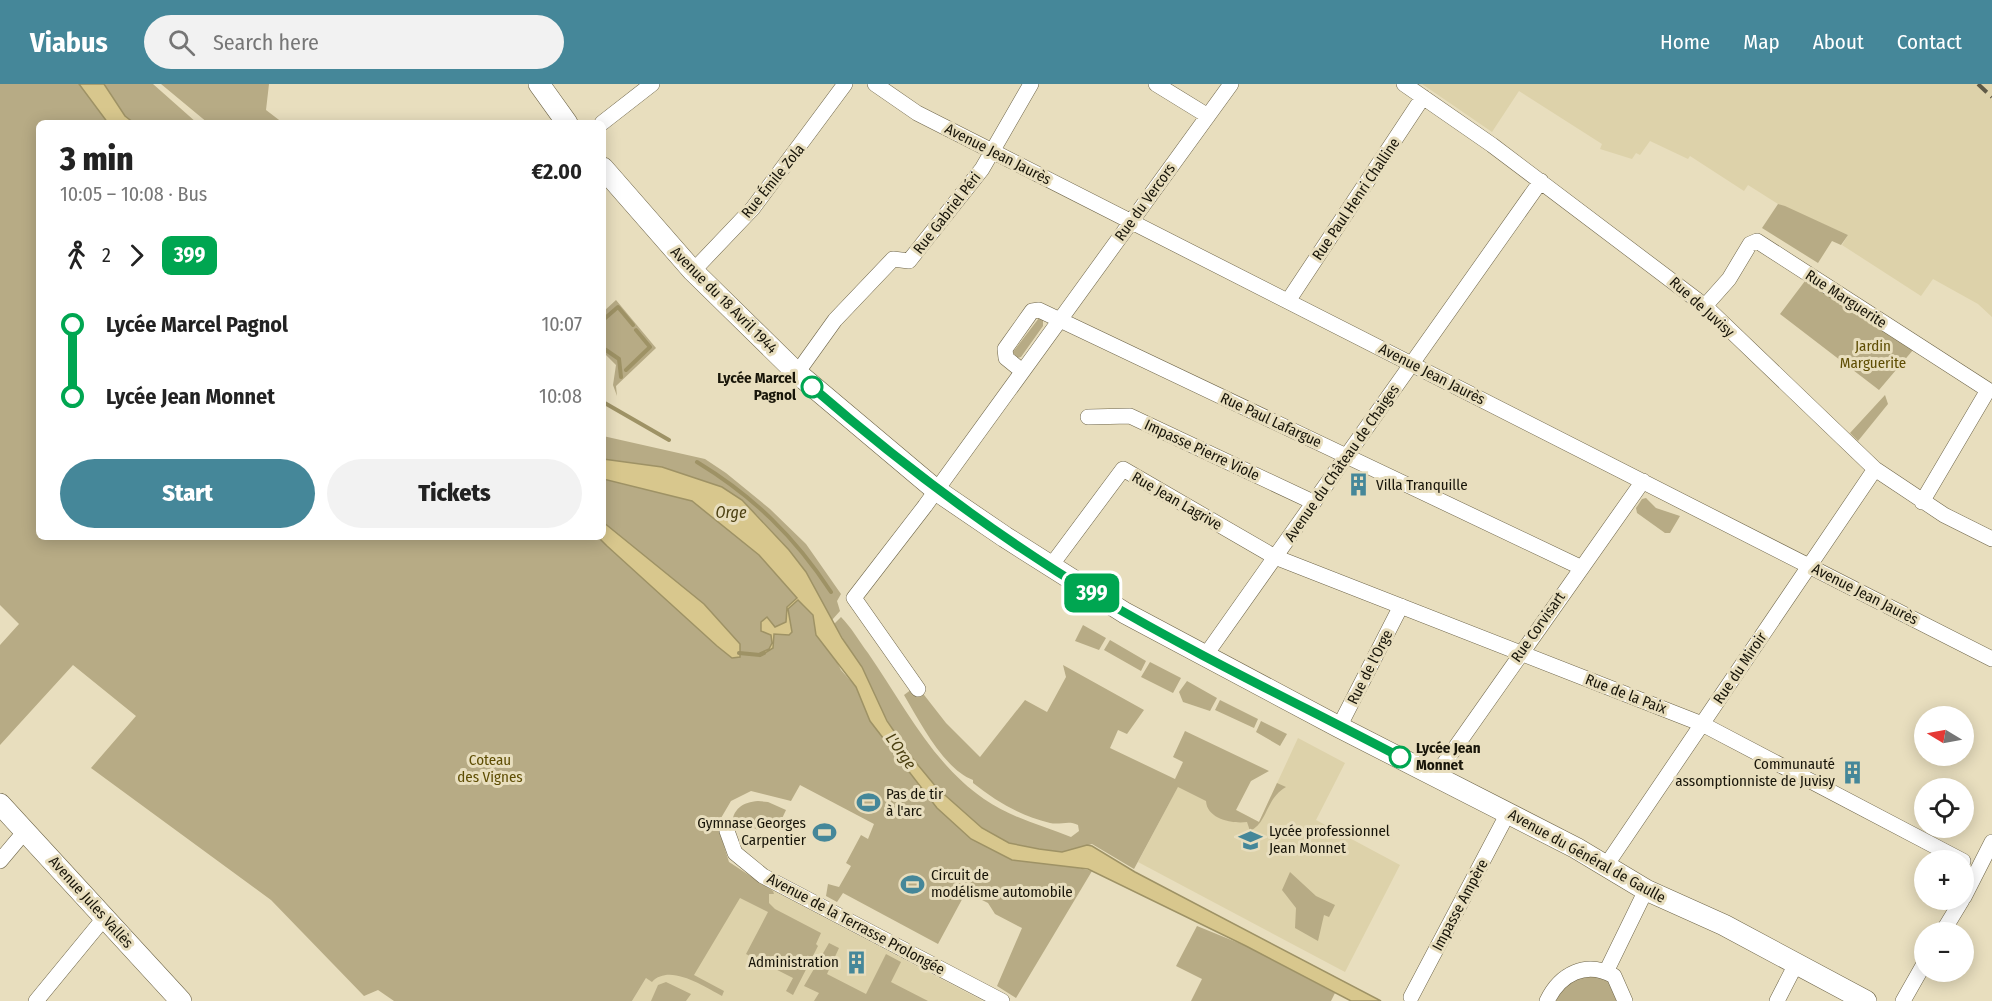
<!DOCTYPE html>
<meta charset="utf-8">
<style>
:root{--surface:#fff;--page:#f2f2f2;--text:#222;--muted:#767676;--accent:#458799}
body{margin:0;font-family:"Fira Sans Condensed",sans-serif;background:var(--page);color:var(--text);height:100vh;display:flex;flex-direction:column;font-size:22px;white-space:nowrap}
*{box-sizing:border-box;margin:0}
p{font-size:20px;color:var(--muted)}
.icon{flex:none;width:33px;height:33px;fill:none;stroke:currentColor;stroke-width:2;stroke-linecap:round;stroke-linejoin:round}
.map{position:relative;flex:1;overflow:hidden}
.drawer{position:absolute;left:36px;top:36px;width:570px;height:420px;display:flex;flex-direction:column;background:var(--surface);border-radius:9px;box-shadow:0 3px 15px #0003}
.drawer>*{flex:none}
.badge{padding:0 12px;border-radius:9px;font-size:21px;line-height:39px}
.needle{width:39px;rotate:280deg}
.buttons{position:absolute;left:1914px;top:622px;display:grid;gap:12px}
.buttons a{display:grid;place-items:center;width:60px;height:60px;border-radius:50%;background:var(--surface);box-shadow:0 3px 15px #0003;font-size:30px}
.map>.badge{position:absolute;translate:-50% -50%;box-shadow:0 0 0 3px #fff}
.legs{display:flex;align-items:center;gap:9px;height:66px;padding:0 24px;font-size:20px}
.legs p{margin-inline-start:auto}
.overview{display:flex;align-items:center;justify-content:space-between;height:102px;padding:0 24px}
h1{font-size:33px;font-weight:800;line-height:45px}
.button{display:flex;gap:12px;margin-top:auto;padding:12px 24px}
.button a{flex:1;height:69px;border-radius:36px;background:var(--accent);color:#fff;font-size:24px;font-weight:800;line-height:69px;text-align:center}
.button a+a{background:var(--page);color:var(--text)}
ul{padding:0 24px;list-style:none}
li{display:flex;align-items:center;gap:21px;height:72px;font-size:22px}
li i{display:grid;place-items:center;width:9px;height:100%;margin:0 8px;background:currentColor}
li i::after{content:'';width:15px;height:15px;margin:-8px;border:4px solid;border-radius:50%;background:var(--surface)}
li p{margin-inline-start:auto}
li:first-child i{background:linear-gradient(#0000 50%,currentColor 0)}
li:last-child i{background:linear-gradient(currentColor 50%,#0000 0)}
header{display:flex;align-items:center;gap:36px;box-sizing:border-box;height:84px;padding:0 30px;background:var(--accent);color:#fff}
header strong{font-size:28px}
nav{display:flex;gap:33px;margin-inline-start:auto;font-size:21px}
.search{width:420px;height:54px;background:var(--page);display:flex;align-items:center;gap:15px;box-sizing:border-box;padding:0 21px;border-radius:33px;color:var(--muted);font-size:22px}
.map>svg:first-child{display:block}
.built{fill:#ddd2aa}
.green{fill:#b7ab85}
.water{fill:#d8c78d;stroke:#9e9265;stroke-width:1.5}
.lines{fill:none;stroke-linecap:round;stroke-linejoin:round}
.stream{stroke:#9e9265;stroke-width:4}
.street-casing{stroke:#6d6448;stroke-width:16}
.secondary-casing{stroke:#6d6448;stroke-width:22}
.street{stroke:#fff;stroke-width:15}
.secondary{stroke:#fff;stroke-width:21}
.rail{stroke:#5f5a47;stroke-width:4;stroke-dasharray:12 6;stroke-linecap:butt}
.line-1-casing{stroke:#fff;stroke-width:14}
.line-1{stroke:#00a651;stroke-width:9}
.stop-1-dot{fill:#fff;stroke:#00a651;stroke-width:3}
.labels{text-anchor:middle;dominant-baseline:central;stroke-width:6;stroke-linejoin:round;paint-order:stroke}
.street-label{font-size:15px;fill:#181509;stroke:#e8debe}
.park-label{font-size:15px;fill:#5e4d03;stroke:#e8debe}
.stop-label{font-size:15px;font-weight:bold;fill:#181509;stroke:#e8debe;text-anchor:end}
.poi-label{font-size:15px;fill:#181509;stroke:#e8debe;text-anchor:start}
.water-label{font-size:16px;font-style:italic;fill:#4c4012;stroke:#e8debe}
</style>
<header>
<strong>Viabus</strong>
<div class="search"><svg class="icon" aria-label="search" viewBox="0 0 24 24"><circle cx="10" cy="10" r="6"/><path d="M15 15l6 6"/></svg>Search here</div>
<nav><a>Home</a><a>Map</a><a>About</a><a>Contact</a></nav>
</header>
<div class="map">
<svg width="1992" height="917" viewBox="0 0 1992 917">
<rect width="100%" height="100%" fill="#e8debe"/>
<path class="built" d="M1422,0H1992V233L1978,220L1933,195L1921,212L1842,161L1848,151L1778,120L1748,101L1744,107L1690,72L1688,75L1650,57L1640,71L1636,69L1632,75L1600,65L1602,60L1519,7L1492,48Z
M1298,654L1345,679L1316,736L1400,781L1345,888L1138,778L1181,697L1259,738Z
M729,778L774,807L983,917H632L654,881Z"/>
<path class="green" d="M0,0H79L108,39H39V453H603V395L692,416L759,471L813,531L841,586L856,603L870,637L937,724L1012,776L1065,781L1092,787L1016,914L997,902L1022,844L995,830L988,819L966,808L938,860L843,809L837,818L826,812L828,800L839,803L851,782L846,779L861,751L868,755L874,740L800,701L791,717L751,707L731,717L721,734L719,746L729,778L773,807L774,810H769V819L775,825L821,849L816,860L818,862L793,911L786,907L793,894L746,870L768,828L740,814L694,891L724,907L722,912C704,903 670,879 652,898L646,894L632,917H394L378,906L364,912L271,816L91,684L136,632L73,581L0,661V561L19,540L0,521Z
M104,0H153L197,39H134L125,32Z
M161,0H269L266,26L283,39H208Z
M1778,120L1785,122L1848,151L1841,161L1832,157L1818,179L1762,144Z
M1805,197L1913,266L1879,306L1780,230Z
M616,216L656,264L616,302L617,312L613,301L616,281L603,268V228Z
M1039,234L1043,236V242L1021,273L1017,274L1013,268Z
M1885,311L1888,320L1858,357L1850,349Z
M603,352L705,375L726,389L770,425L806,460L841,510L837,517L840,527L832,536L806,488L789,466L757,431L722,403L662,383L603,375Z
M1646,414L1656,424L1680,432L1670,449H1665L1637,429L1636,424L1642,415Z
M841,533C851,543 859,557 868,569C904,621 931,678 984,715C1011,734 1042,741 1071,753L1079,747L1078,741C1069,736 1061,741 1050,739C1021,732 997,718 973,699V696C944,685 921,640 904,611L912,605L921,607L946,639L980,673L1025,616L1047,628L1066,593L1063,581L1144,626L1127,650L1118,646L1110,664L1175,695L1183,678L1173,673L1185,647L1269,687L1251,697L1236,726L1259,738L1277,699L1286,703C1265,715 1268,739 1250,747L1247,738C1232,740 1207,735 1206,717L1178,703L1134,785L1092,760C1082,763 1071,768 1061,768C985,773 922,695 887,636C878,622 873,605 865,591C856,573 844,557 834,540Z
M1083,541L1106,554L1099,566L1075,557Z
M1110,556L1146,577L1141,587L1104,566Z
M1150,578L1181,594L1173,609L1141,593Z
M1187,597L1217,614L1210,627L1183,618L1179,608Z
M1220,616L1258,635L1254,644L1215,626Z
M1261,637L1287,650L1280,662L1256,648Z
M758,717L768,718L786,726L778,743L768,741L769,745L758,746L747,741L732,742C732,725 743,718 758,717Z
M1290,788L1316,812L1335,821L1329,833L1324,831L1318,857L1295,844L1296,824L1282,806Z
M1197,842L1246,862L1335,909L1331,917H1191L1202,895L1176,882Z
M829,859L839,864L827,890L866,910L886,870L901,878L891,898L928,917H814L819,909L804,902Z
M1582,890L1608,895L1619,917H1552L1570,897Z
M666,898L691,910L686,917H651L658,901Z"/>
<path class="water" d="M79,0H104L125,32L134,39H108Z
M603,375L662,383L722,403L742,416L789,466L806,488L842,554L862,583L887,637L913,675L937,704L982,744L1009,759L1039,765L1062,768L1087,761L1092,762L1135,788L1381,917H1351L1246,862L1088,785L1012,776L971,755L937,724L870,637L856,603L816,551L813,531L798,516L788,525L792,548L789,551L774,550L773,564L760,572V569L769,565L772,559L771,551L761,547V538L767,533L775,543L786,538L787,523L797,514L759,471L692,417L603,395Z
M603,438L704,520L740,560V573L732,574L717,562L607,462L598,453H603Z"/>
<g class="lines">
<path class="stream" d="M603,236L618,223L633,241
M603,264L619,275L621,293
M626,286L650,263L636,246
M603,318L669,356
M697,378C753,412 795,453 831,508
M739,569L760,571L764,569"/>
<defs>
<path id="street" d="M875,0L917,29L992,67L1992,575
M1156,0L1208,32
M1404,0L1492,61L1705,222L1875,385L1944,431L1992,455
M602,39L652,0
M693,187L753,124L845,0
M1288,217L1423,13
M1705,222L1729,195L1750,160L1757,157L1988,306L1922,418
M1022,287L1006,274L1005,265L1032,227L1039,226L1580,483
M797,289L835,236L893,175L909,177L982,85L1031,0
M1088,333L1130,332L1313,418
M1050,483L1123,385L1275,473L1702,640L1963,777
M1205,572L1541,97
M918,605L854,514L925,422L1231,0
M1339,643L1401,522
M1436,691L1643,397
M727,747L735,769L763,792L1002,917
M0,777L26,746
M1605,783L1875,385
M1964,813L1992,758
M1942,849L1962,816
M1606,888L1646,806
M1411,913L1508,729
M36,917L105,833
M1547,917C1560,890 1586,876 1614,892L1625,917
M1777,917L1797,878
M1903,917L1924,880"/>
<path id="secondary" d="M539,0L567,39
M603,84L693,187L797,289L936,406L1005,453L1125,529L1339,643L1576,764L1646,806L1724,841L1866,917
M0,720L181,917"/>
</defs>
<use href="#street" class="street-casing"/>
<use href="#secondary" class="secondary-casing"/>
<use href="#street" class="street"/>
<use href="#secondary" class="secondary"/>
<path class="rail" d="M1978,0L1992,13"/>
</g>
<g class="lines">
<defs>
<path id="line-1" d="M812,303C902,381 996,452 1098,513C1196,571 1299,620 1400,673"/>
</defs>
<use href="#line-1" class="line-1-casing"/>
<use href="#line-1" class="line-1"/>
</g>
<defs>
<symbol id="building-bare" viewBox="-9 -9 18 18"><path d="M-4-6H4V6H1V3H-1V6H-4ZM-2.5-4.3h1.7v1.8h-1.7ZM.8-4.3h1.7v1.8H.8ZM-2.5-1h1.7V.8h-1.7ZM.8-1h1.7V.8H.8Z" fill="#458799" stroke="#e8debe" stroke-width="2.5" paint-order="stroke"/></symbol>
<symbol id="stadium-bare" viewBox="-9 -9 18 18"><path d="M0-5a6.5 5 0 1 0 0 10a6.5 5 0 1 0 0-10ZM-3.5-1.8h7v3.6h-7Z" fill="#458799" stroke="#e8debe" stroke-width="2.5" paint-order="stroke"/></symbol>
<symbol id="school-bare" viewBox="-9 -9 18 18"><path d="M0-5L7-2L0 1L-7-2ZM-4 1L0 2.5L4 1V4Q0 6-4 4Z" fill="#458799" stroke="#e8debe" stroke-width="2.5" paint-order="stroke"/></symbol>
</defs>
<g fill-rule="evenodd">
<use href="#building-bare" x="1342" y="384" width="33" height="33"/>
<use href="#building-bare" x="1836" y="672" width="33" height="33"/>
<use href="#stadium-bare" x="852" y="702" width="33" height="33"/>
<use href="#stadium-bare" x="808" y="732" width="33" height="33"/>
<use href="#school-bare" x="1234" y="740" width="33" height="33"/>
<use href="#stadium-bare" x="896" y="784" width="33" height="33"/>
<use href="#building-bare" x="840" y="862" width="33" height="33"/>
</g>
<g class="stop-1-dot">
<circle cx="812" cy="303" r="10"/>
<circle cx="1400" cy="673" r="10"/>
</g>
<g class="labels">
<g class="street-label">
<text transform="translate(998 70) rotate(27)">Avenue Jean Jaurès</text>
<text transform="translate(773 97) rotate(-51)">Rue Émile Zola</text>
<text transform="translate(1356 115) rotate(-56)">Rue Paul Henri Challine</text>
<text transform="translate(1145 118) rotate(-54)">Rue du Vercors</text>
<text transform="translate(947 129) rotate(-52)">Rue Gabriel Péri</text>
<text transform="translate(1846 215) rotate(33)">Rue Marguerite</text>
<text transform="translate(724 216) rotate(45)">Avenue du 18 Avril 1944</text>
<text transform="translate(1702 223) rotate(42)">Rue de Juvisy</text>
<text transform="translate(1432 290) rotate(27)">Avenue Jean Jaurès</text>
<text transform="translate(1271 336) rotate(25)">Rue Paul Lafargue</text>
<text transform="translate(1202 366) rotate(25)">Impasse Pierre Viole</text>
<text transform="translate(1342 379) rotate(-55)">Avenue du Château de Chaiges</text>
<text transform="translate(1177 417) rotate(30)">Rue Jean Lagrive</text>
<text transform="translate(1865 510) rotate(27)">Avenue Jean Jaurès</text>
<text transform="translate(1538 543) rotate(-55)">Rue Corvisart</text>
<text transform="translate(1370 583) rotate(-63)">Rue de l'Orge</text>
<text transform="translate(1740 584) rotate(-56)">Rue du Miroir</text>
<text transform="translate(1626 610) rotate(21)">Rue de la Paix</text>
<text transform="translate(1587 772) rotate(29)">Avenue du Général de Gaulle</text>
<text transform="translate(91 818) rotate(48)">Avenue Jules Vallès</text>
<text transform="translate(1460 821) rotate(-62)">Impasse Ampère</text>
<text transform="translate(856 840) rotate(28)">Avenue de la Terrasse Prolongée</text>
</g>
<g class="park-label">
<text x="1873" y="262">Jardin<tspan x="1873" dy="17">Marguerite</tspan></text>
<text x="490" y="676">Coteau<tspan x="490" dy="17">des Vignes</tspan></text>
</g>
<g class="stop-label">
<text x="796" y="294">Lycée Marcel<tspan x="796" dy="17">Pagnol</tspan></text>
<text x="1416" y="664" text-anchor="start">Lycée Jean<tspan x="1416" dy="17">Monnet</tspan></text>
</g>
<g class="poi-label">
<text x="1376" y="401">Villa Tranquille</text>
<text x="1835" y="680" text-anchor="end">Communauté<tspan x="1835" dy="17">assomptionniste de Juvisy</tspan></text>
<text x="886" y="710">Pas de tir<tspan x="886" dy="17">à l'arc</tspan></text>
<text x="806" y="739" text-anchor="end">Gymnase Georges<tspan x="806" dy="17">Carpentier</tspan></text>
<text x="1269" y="747">Lycée professionnel<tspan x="1269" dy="17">Jean Monnet</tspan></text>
<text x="931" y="791">Circuit de<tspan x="931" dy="17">modélisme automobile</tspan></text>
<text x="839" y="878" text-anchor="end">Administration</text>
</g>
<g class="water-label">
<text x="731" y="428">Orge</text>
<text transform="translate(901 667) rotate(55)">L'Orge</text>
</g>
</g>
</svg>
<div class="buttons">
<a><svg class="needle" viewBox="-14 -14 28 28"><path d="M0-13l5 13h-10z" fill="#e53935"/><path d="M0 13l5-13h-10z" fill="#767676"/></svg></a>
<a><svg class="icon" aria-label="locate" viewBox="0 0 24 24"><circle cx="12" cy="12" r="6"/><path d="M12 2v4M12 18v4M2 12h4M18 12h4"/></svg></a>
<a>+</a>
<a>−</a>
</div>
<b class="badge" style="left:1092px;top:509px;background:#00a651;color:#fff">399</b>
<section class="drawer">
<div class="overview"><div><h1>3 min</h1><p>10:05 – 10:08 · Bus</p></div><b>€2.00</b></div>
<div class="legs"><svg class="icon" aria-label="walk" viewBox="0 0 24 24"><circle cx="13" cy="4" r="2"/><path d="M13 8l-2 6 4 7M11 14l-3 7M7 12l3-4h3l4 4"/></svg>2<svg class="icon" aria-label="forward" viewBox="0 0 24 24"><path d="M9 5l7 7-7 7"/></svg><b class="badge" style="background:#00a651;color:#fff">399</b></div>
<ul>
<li><i style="color:#00a651"></i><b>Lycée Marcel Pagnol</b><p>10:07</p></li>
<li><i style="color:#00a651"></i><b>Lycée Jean Monnet</b><p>10:08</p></li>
</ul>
<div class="button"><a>Start</a><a>Tickets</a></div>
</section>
</div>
